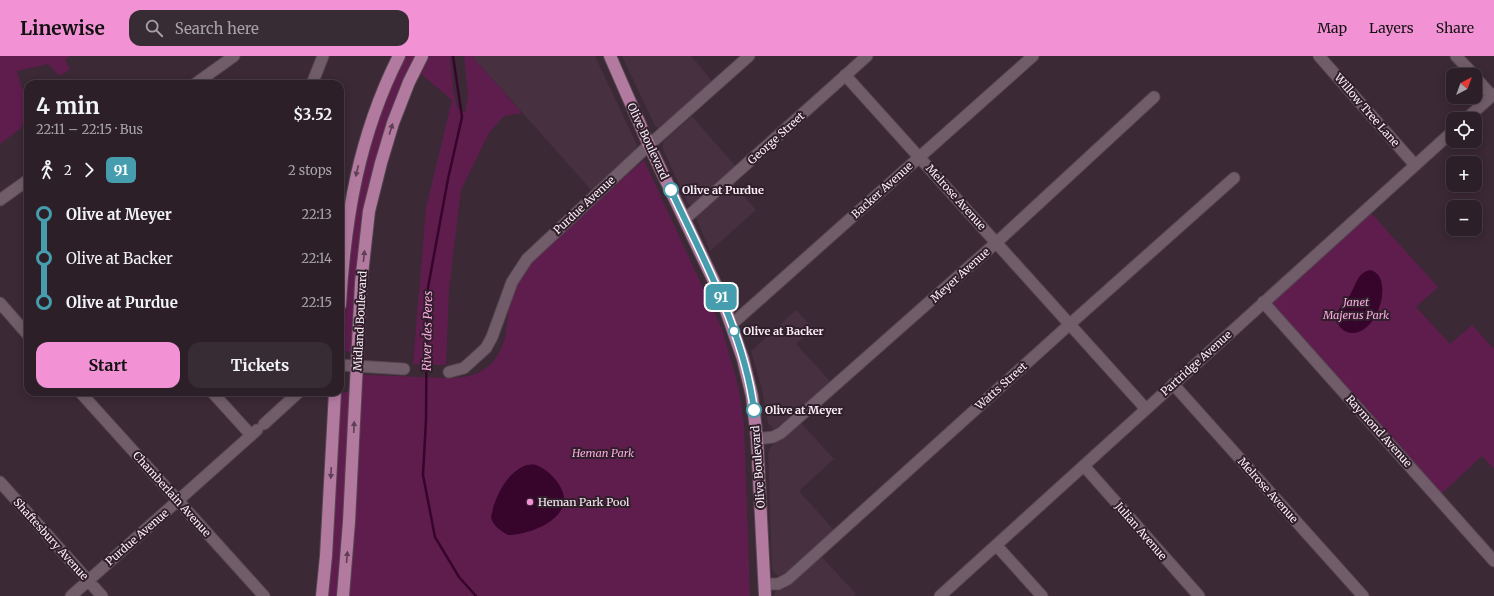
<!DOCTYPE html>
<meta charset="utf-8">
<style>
:root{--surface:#2c1f28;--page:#382c34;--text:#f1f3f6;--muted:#a6a2a8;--line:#483d45;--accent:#f391d5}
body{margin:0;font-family:Merriweather,serif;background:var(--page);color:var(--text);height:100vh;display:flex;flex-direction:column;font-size:15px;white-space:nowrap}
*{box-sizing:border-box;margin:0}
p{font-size:13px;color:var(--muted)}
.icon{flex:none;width:22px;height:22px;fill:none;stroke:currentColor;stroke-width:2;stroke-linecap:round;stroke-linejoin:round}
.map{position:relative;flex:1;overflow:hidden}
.side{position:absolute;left:24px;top:24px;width:320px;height:316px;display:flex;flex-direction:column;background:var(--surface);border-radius:12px;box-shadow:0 2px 10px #0003,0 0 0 1px var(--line)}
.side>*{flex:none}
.badge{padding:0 8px;border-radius:6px;font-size:14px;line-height:26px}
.needle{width:26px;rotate:41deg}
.controls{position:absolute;left:1446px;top:12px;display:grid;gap:8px}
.controls a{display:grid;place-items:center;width:36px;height:36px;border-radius:8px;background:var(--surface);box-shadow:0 2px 10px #0003,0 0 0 1px var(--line);font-size:20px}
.map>.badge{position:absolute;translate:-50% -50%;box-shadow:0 0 0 2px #fff}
.legs{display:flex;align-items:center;gap:6px;height:44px;padding:0 12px;font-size:13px}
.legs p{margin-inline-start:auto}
.summary{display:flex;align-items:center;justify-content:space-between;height:68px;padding:0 12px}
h1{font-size:22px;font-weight:700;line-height:30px}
.action{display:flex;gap:8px;margin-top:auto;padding:8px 12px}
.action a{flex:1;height:46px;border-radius:12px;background:var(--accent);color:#111;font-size:16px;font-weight:700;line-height:46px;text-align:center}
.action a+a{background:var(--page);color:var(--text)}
ul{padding:0 12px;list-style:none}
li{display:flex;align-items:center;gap:14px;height:44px;font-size:15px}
li i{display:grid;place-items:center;width:6px;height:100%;margin:0 5px;background:currentColor}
li i::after{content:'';width:10px;height:10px;margin:-5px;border:3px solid;border-radius:50%;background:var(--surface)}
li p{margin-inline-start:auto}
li:first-child i{background:linear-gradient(#0000 50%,currentColor 0)}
li:last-child i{background:linear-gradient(currentColor 50%,#0000 0)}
header{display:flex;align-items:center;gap:24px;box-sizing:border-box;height:56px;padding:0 20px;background:var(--accent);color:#111}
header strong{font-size:19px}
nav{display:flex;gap:22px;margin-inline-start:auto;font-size:14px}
.search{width:280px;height:36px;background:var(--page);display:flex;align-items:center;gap:10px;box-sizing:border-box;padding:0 14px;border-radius:12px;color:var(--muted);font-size:15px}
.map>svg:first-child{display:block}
.built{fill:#473040}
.green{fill:#5f1d4e}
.water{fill:#37052b}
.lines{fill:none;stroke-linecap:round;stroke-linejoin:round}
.stream{stroke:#37052b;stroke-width:2.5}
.minor-casing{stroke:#554650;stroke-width:13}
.major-casing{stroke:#554650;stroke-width:14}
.minor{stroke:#715d69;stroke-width:11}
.major{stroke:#b37aa0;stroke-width:12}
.oneway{fill:#5e3f54}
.line-1-casing{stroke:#fff;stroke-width:9}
.line-1{stroke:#469dad;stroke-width:6}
.stop-1-dot{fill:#fff;stroke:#469dad;stroke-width:2}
.poi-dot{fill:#f391d5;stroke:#301f2b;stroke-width:1.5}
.labels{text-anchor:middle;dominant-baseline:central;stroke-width:4;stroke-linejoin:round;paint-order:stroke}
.street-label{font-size:11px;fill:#faeef6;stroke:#301f2b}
.stop-label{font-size:11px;font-weight:bold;fill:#faeef6;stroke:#301f2b;text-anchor:start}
.park-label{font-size:11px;font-style:italic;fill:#faabe0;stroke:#301f2b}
.poi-label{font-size:11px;fill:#faeef6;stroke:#301f2b;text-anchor:start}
.water-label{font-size:12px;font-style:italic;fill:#fbace1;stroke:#301f2b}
</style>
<header>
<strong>Linewise</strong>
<div class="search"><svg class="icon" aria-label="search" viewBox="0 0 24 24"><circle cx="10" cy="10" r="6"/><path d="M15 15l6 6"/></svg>Search here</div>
<nav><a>Map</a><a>Layers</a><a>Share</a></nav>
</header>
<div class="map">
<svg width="1494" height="540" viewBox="0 0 1494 540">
<rect width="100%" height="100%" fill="#3b2935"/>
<path class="built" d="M472,0H595L637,89L634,95L592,135Z
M622,0H691L713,26L660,73L655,70Z
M692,60L737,112L692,150L688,148L663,93V89L664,85Z
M733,127L756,154L710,195L696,162Z
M796,254L813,272L796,288L831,326L775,373L772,372L768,367L762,334L751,295Z
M801,367L834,403L799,435L834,474L783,519L779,520L775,518L772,512L768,397L770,392L773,389L784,382Z
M822,501L856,538L854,540H773L776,535L789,529Z"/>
<path class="green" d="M0,0H70L65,4L70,13L60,20L48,8L17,15L28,52L21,72L0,88Z
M404,0H417L388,71L352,295L347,296L342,290C345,246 346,196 354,153C365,99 382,51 404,0Z
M430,0H450L453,32L457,51L465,57L468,39L464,0H472L522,57L504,60L489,77L461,134L449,233L446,309L413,308L426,152L452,44L421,18Z
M644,104L722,273L738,329L744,367L750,540H349L353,495L363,319C381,319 400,320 418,321C439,321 464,326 483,314C494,308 502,294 505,282C507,273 507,262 509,252C512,234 522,218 532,203Z
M1371,157L1438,231L1416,251L1450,288L1472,269L1494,293V413L1482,400L1441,438L1275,252L1273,248L1275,244Z
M344,336H348L351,338L340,540H327L335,452L341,338Z"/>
<path class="water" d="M1370,214C1395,219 1379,280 1350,277C1346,276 1342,274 1340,271C1330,257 1343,250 1350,239C1356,229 1357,217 1370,214Z
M527,409C529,409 533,408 536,409C550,414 569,434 563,450C557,468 526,479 508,479C502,476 492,469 491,461C491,459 493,455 493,452C498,435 509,415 527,409Z"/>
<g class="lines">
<path class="stream" d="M453,0L462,61L448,123L427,237L426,364L423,419L435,481L459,521L476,540"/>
<defs>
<path id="minor" d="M1319,0L1415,109
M1456,0L1474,19
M845,19L1146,353
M1475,21L1492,40
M195,28L234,0
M312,28L323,0
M1466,63L1494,38
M0,144L28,124
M685,163L867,0
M1263,246L1494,505
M0,247L28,279
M732,268L1033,0
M340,309L404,313
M449,316L464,312L486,292L492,281L512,226L527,203L649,89L749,0
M1173,328L1363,540
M80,336L264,540
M212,336L251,379
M264,368L299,336
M757,383L773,381L781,377L997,186L1154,41
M1084,410L1199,540
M0,426L102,540
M996,489L1042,540
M765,528H778L788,523L1070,268L1234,122
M71,540L257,374
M940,540L1453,75"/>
<path id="major" d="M610,0L649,89L721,240L743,303L752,340L757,383L765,540
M340,249C345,161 359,79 399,0
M322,540L326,500L335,336
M343,540L349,466L361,227L369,155L381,107L393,67L409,26L422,0"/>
</defs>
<use href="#minor" class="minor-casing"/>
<use href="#major" class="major-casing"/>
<use href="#minor" class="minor"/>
<use href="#major" class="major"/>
</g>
<defs><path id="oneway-solid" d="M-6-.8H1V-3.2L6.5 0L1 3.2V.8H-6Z"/></defs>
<g class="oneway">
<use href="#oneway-solid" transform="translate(391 73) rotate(-73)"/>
<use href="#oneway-solid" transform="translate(357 115) rotate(104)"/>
<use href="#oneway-solid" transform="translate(364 200) rotate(-84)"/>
<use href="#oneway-solid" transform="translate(354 371) rotate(-87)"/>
<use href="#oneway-solid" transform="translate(331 417) rotate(93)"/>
<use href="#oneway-solid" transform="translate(347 501) rotate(-85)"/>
</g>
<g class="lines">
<defs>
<path id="line-1" d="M671,134C704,205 744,276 754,354"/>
</defs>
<use href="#line-1" class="line-1-casing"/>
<use href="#line-1" class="line-1"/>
</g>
<g class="stop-1-dot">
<circle cx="671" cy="134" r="7"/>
<circle cx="734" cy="275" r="5"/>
<circle cx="754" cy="354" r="7"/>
</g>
<circle class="poi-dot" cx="530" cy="446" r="4"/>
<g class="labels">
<g class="street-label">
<text transform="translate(1367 54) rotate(49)">Willow Tree Lane</text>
<text transform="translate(776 82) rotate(-42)">George Street</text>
<text transform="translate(648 85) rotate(65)">Olive Boulevard</text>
<text transform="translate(882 134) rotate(-42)">Backer Avenue</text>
<text transform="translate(956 141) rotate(48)">Melrose Avenue</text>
<text transform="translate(584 149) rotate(-43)">Purdue Avenue</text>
<text transform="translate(960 219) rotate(-42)">Meyer Avenue</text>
<text transform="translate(360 265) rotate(-87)">Midland Boulevard</text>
<text transform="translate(1196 307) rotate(-42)">Partridge Avenue</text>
<text transform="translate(1001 330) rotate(-42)">Watts Street</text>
<text transform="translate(1379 375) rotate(48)">Raymond Avenue</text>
<text transform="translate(758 411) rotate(-94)">Olive Boulevard</text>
<text transform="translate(1268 434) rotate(48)">Melrose Avenue</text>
<text transform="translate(172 438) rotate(48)">Chamberlain Avenue</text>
<text transform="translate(1141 475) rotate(49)">Julian Avenue</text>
<text transform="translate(137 481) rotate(-41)">Purdue Avenue</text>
<text transform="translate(51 483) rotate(48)">Shaftesbury Avenue</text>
</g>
<g class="stop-label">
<text x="682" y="134">Olive at Purdue</text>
<text x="743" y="275">Olive at Backer</text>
<text x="765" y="354">Olive at Meyer</text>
</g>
<g class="park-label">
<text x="1356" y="246">Janet<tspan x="1356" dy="13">Majerus Park</tspan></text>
<text x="603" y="397">Heman Park</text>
</g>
<g class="poi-label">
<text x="538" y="446">Heman Park Pool</text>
</g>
<g class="water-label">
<text transform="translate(427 275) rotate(-89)">River des Peres</text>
</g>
</g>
</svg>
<div class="controls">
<a><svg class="needle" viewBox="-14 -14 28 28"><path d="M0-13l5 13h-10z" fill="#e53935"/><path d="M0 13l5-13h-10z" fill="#a6a2a8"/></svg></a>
<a><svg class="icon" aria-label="locate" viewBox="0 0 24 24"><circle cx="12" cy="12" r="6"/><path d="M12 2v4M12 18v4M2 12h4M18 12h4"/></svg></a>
<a>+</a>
<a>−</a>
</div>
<b class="badge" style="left:721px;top:241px;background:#469dad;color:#fff">91</b>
<section class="side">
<div class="summary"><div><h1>4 min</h1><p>22:11 – 22:15 · Bus</p></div><b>$3.52</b></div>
<div class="legs"><svg class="icon" aria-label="walk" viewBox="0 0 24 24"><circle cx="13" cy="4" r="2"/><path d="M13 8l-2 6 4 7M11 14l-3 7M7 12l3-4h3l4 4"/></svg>2<svg class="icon" aria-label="forward" viewBox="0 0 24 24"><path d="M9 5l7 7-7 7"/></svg><b class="badge" style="background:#469dad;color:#fff">91</b><p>2 stops</p></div>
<ul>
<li><i style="color:#469dad"></i><b>Olive at Meyer</b><p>22:13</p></li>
<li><i style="color:#469dad"></i><span>Olive at Backer</span><p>22:14</p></li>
<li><i style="color:#469dad"></i><b>Olive at Purdue</b><p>22:15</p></li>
</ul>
<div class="action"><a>Start</a><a>Tickets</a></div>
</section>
</div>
